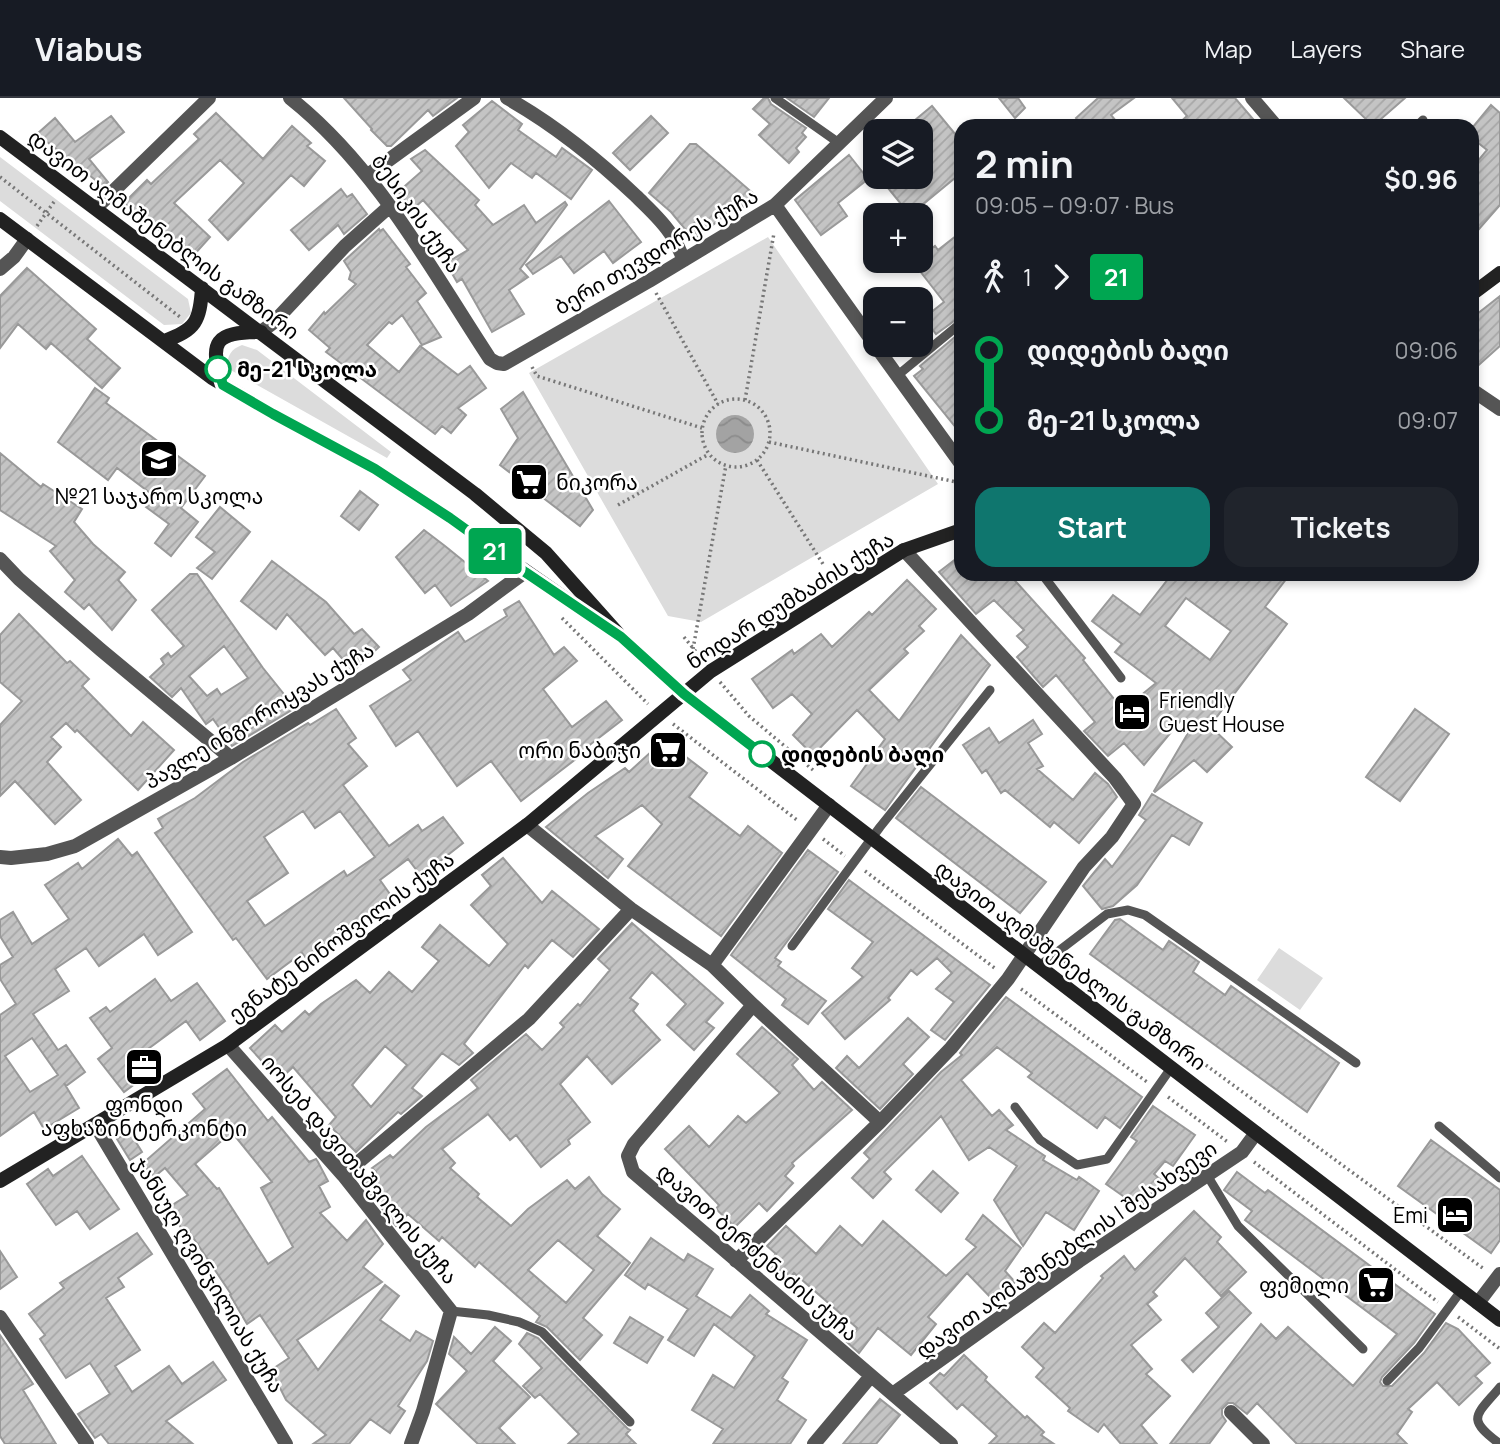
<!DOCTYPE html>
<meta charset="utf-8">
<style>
:root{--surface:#171b24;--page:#20242c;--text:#f1f3f6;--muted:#9ea1a6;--line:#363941;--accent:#0f766e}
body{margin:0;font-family:Manrope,"Noto Sans Georgian",sans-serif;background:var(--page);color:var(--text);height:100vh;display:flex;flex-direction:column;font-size:26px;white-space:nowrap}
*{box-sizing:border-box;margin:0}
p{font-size:23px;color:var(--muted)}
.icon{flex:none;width:38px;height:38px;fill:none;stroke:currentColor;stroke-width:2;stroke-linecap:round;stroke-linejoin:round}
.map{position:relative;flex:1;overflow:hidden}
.panel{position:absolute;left:954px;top:21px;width:525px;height:462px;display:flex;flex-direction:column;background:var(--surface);border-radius:21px;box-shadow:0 4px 10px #0003}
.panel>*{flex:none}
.badge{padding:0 14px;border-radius:5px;font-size:24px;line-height:46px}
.tools{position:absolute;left:863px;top:21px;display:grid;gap:14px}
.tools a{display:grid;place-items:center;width:70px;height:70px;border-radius:14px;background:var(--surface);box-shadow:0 4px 10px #0003;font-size:35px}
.map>.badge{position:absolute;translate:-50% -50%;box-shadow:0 0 0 4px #fff}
.legs{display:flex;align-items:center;gap:10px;height:77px;padding:0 21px;font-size:23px}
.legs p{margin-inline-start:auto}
.head{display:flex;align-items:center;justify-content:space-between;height:119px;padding:0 21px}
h1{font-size:38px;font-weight:700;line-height:52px}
.button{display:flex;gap:14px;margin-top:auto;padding:14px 21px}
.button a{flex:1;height:80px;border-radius:21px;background:var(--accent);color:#fff;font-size:28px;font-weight:700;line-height:80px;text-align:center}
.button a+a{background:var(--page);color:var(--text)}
ul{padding:0 21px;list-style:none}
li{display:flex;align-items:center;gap:24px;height:70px;font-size:26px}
li i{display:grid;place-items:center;width:10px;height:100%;margin:0 9px;background:currentColor}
li i::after{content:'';width:18px;height:18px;margin:-9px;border:5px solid;border-radius:50%;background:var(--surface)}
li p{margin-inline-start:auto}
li:first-child i{background:linear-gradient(#0000 50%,currentColor 0)}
li:last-child i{background:linear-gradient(currentColor 50%,#0000 0)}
header{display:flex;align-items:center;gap:42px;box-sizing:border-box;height:98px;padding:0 35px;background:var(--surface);border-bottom:2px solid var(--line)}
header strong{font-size:33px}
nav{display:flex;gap:38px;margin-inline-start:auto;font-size:24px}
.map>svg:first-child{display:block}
.green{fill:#dcdcdc}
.water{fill:url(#water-waves)}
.building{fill:url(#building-hatch);stroke:#999;stroke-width:2;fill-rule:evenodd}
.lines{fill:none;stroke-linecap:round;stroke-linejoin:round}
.path{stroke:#777;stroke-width:3.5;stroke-dasharray:2 3.5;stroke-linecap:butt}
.service{stroke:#555;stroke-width:9}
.minor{stroke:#555;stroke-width:14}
.secondary{stroke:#222;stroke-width:14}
.line-1-casing{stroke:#fff;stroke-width:16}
.line-1{stroke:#00a651;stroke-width:10}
.stop-1-dot{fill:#fff;stroke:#00a651;stroke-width:3.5}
.labels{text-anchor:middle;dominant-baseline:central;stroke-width:5;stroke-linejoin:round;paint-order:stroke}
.street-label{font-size:21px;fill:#000;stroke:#fff}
.stop-label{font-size:21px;font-weight:bold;fill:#000;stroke:#fff;text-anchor:start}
.poi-label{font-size:21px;fill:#000;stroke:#fff;text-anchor:end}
</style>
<header>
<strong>Viabus</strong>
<nav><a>Map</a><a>Layers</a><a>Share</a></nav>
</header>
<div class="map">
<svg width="1500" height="1346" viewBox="0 0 1500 1346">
<defs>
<pattern id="water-waves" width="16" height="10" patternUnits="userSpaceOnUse" patternTransform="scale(1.75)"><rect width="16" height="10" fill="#a3a3a3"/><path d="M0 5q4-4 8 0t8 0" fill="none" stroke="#8b8b8b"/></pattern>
<pattern id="building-hatch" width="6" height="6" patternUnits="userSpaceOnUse" patternTransform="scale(1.75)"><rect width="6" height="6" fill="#c4c4c4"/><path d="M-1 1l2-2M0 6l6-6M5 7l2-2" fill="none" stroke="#a7a7a7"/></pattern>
</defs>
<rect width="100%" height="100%" fill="#fff"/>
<path class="green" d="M0,59L188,201L191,215L182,226L164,227L0,103Z
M768,139L938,386L701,524L668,518L529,275Z
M242,247L257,252L391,354L387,360L227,270C227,258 231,251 242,247Z
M1279,850L1323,880L1300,912L1257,882Z"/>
<path class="water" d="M716 336a19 19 0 1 1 38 0a19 19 0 1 1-38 0Z"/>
<path class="building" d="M344,0H457L433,18L428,12L391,48H387L371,32L372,31Z
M764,0H768L771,6L806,30L802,35L806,39L796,50L799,54L789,65L759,37L770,26L753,11Z
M787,0H829L814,19Z
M999,0H1018L1025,10L1015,20Z
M1098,0H1134L1111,17L1120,28H1083L1076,20Z
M1172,0H1235L1259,28H1176L1187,18Z
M1344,0H1405L1373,28Z
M492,3L522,26L518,32L556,59L562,50L592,72L571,101L536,75L532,80L511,65L489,90L456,48L469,34L463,27Z
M1491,7L1500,15V107L1472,139V70L1487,52L1472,40V30Z
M932,8L961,43V75L910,117L879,79H920V33H915L909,27Z
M216,15L263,61L292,28L311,45L307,48L325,63L304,88L291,77L228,142L209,122L244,85L220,62L174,105L210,139L193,158L124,105L147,82L151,86L199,41L194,36Z
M111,18L124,34L89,61L108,84L103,88L37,36L55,20L75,44Z
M651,18L668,35L630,72L613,55Z
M690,46H696L755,97L738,114L734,110L694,142L671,114L649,95Z
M425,52L479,102L475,107L493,127L524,107L536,125L565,104L567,107L520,171L528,179L509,192L524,216L492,234L462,181L457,184L446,165L468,152L423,102L413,111L398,94L422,73L411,61Z
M849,57L868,81L838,105L847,118L821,137L795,102Z
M341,91L347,99L352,96L367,116L344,136L338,127L309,152L291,132Z
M609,103L641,144L613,165L604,153L574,175L561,158L533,176L526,167Z
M379,131L380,133L383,131L410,166L406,169L426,195L417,203L441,239L422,247L402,217L392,226L389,224L367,247L399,274L420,248L458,277L470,268L486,290L458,310L466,317L451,335L442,328L435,336L326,254L330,250L309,232L324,214L325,216L356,186L349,181L351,174L344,163Z
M961,134V218L936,236L924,220L944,204L916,168V163H920V159L935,148L938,152Z
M27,170L96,231L87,241L120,270L102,290L51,245L46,251L18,226L0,250V198Z
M1500,198V248L1472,273V220Z
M961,234V336L914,278L923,271L920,268Z
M904,247H924L912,257Z
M95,290L109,300L106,305L205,378L181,410L198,424L171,458L155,445L169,426L146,409L154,398L117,370L108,382L58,344Z
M523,294L593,412L580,428L500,367L518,340L501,311Z
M0,355L41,389L43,386L82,411L74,424L93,446L125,474L118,482L136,502L112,532L89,506L84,511L65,494L75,482L50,453L56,448L0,412Z
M360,393L378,407L359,432L341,418Z
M220,409L250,434L212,481L197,470L215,454L196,439Z
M424,432L445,448L488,483L451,508L435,487L425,495L396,459Z
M961,457V476H1009L1085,560L1083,562L1123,612L1156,585L1115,554L1122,546L1092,523L1113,497L1140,517L1172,476H1290L1265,509L1287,526L1210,628L1232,649L1207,674L1194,662L1155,694L1154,693L1191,630L1181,622L1144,667L1124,645L1108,658L1084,633L1095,624L1056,577L1043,589L1017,559L1028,549L1017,538L1024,532L994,502L976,516L939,474ZM1186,500L1231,533L1210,562L1165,528Z
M272,463L326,504L354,536L362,531L379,549L353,573L333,550L325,557L287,516L276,531L241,503Z
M190,476H197L263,570L295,610L232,648L213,621L206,626L181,590L172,599L150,579L164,566L161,561L168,555L171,559L184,548L152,512ZM224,548L248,580L221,597L217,591L207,598L189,578Z
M907,482L936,511L919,528L924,533L904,551L908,555L869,592L899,623L961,537L990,567L885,712L851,688L885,641L857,612L813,657L793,637L812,616L792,596L773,610L752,581L792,552L794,556L821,536L832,549L869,514L872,517Z
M519,503L554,557L564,549L577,563L543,591L572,629L606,603L622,622L587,649L589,651L521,703L491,663L457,688L418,633L396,648L370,608L411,582L403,572L458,534L465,544L507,518L504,512Z
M19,516L67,565L70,563L89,581L82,588L131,638L143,624L174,652L138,692L77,632L75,634L66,625L51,639L61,649L47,664L81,702L55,726L15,683L0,698V627L22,603L0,584V537Z
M336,611L356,640L348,646L367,668L343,687L389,748L418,727L422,733L443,719L463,745L421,778L408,761L380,782L392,799L306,860L302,855L267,881L236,840L233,842L155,735L163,730L158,721L195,700L243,664L308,625L310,627ZM303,713L315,730L340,713L375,759L347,778L344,773L265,828L247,803L288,775L264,739Z
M1415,611L1449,636L1400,703L1366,679Z
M1033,622L1042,636L1028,645L1043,668L1037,671L1073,702L1095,675L1108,686L1117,699L1079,745L1054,724L1050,729L1005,692L1001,695L986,672L982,675L963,647L989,630L999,645Z
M664,642L707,675L689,699L740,738L748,728L782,755L721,838L628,768L662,726L642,707L595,738L623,761L608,780L546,729L588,695L625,670L629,674Z
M921,689L1046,784L1020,815L896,720Z
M1152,696L1202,725L1189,747L1172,737L1137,787L1113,808L1102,811L1083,788L1105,761L1112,769L1146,722L1139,717Z
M118,741L132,758L137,754L192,834L158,857L144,836L99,868L86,850L55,871L69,893L33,916L58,952L66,947L85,974L66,988L64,985L79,1010L44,1031L34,1014L0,1038V917L16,906L0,881V867L13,859L0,838V822L13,814L32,846L69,821L45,787L78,765L82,771ZM32,940L58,977L30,994L5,958Z
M808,752L838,774L775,860L781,864L778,868L826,903L808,926L782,907L786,901L731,857Z
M503,760L542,805L552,793L599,831L573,859L552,842L528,870L525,867L464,946L473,955L459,967L442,955L412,990L422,998L401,1016L398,1014L356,1054L329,1027L336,1019L293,969L279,982L250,950L275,927L282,934L305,913L309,917L321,906L356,882L370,895L389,874L412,894L439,863L422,849L440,827L489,868L508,846L471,807L491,788L482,777ZM385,948L407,967L371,1009L352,987Z
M849,782L990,887L945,942L931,932L954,904L936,891L952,875L937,860L917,877L911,872L888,900L890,902L845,941L822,915L863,879L852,870L873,844L828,811Z
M1120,821L1163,852L1169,843L1199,864L1193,874L1225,897L1231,888L1339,965L1307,1014L1090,856L1115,822Z
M632,825L723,905L706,924L714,930L694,952L667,927L686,906L652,874L630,900L638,906L633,913L660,942L612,986L587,958L560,986L590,1024L568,1042L570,1046L541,1069L516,1037L510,1042L488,1016L442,1051L455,1065L450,1070L479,1096L477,1099L511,1128L528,1111L567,1082L575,1091L589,1079L602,1096L620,1111L597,1138L630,1165L583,1220L602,1237L580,1262L547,1229L536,1224L540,1218L479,1164L475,1169L442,1139L439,1143L408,1116L396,1128L362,1086L376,1074L372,1070L390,1057L393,1060L426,1029L478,990L471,982L526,936L542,952L564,929L560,925L578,906L580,908L610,872L598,861ZM558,1142L594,1172L566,1205L528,1172Z
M155,881L171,903L197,885L225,923L200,942L186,923L148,951L160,967L124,994L98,961L112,950L90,920L106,909L110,914Z
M1006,899L1142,999L1120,1030L1105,1019L1097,1030L1028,979L1032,975L997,949L961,982L992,1018L999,1012L1013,1027L1006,1032L1045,1058L1043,1062L1077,1082L1079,1079L1099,1093L1074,1132L1046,1114L1023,1148L994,1102L1017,1068L989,1049L969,1062L941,1018L884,1074L891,1081L873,1100L852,1080L870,1061L864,1055L941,974L962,957L960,955Z
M908,920L929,939L903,966L913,976L880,1011L836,970L847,958L859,970Z
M762,929L798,961L792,967L814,992L822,984L852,1012L792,1065L794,1068L785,1078L793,1085L767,1113L759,1105L735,1129L716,1111L719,1107L665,1051L689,1028L709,1049L738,1018L746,1025L780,995L737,956Z
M227,971L268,1023L272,1019L309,1064L316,1061L318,1064L328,1083L319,1088L330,1109L320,1115L347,1143L366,1122L383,1146L363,1169L382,1184L297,1242L318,1272L385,1187L399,1198L380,1222L410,1243L416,1233L433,1243L427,1263L398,1308L405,1313L390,1335L370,1321L349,1346H313L326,1337L286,1302L271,1272L289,1260L260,1217L247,1226L230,1197L231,1196L188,1132L184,1135L169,1109L188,1097L165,1070L154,1079L142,1066L205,1011L193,996ZM235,1038L272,1084L261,1090L293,1149L268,1166L219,1090L217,1091L195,1066L226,1039L229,1043Z
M1153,1008L1195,1037L1173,1068L1165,1063L1154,1076L1162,1083L1140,1110L1106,1086L1137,1043L1131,1039Z
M129,1033L142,1054L130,1062L117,1041Z
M1431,1042L1500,1092V1142L1491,1155L1398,1088Z
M82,1058L119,1111L90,1131L77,1113L56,1127L27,1086L48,1071L53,1078Z
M933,1073L958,1095L941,1114L916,1092Z
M1237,1074L1265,1095L1268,1092L1435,1216L1414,1245L1382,1279L1380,1284L1383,1288H1392L1424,1255L1446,1225L1458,1231L1490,1265L1475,1278L1482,1285L1459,1307L1437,1284L1408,1311L1412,1314L1397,1336L1407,1346H1297L1257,1305L1247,1316L1233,1305H1228L1222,1311V1317L1226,1323L1209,1346H1170L1261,1226L1276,1241L1288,1229L1353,1288L1397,1236L1245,1122L1252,1113L1224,1092Z
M1194,1113L1221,1139L1217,1144L1246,1174L1221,1198L1185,1160L1153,1194L1157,1198L1147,1206L1161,1222L1131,1247L1152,1271L1146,1276L1170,1298L1141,1327L1157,1346H1121L1104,1326L1098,1334L1068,1313L1070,1310L1036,1279L1044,1270L1022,1249L1044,1225L1055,1235L1103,1180L1101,1178L1124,1158L1135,1172Z
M983,1117L1021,1150L1005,1173L1015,1184L995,1204L967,1175L928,1219L936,1226L911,1257L878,1230L859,1255L847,1244L857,1230L794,1175L785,1185L766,1167L776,1156L767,1148L786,1128L816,1156L840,1128L862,1148L883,1123L946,1178L976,1149L966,1141Z
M137,1135L152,1156L118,1180L124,1189L106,1200L140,1252L115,1268L132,1294L169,1268L182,1286L213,1264L226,1282L166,1323L193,1346H109L101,1336L95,1340L78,1316L110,1296L90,1265L66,1280L40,1241L45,1237L29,1216L64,1190L60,1185Z
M651,1140L684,1163L688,1156L713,1171L696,1198L731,1220L750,1197L769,1213L766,1216L807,1242L782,1280L788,1284L777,1302L806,1322L790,1346H713L723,1331L692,1312L713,1277L734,1290L755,1258L714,1226L694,1258L668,1242L688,1211L648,1186L645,1191L625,1177Z
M0,1153L17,1179L0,1191Z
M1229,1193L1251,1215L1193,1274L1182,1262L1219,1229L1206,1215Z
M630,1219L663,1239L647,1265L614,1245Z
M495,1229L511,1243L493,1263L530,1299L499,1330L515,1346H478L436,1306L467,1273L449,1256L454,1239L471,1256Z
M527,1235L538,1240L628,1331L630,1332L626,1336L636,1346H568L579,1336L540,1296L535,1300L523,1288L542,1270L519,1246Z
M0,1237L33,1286L23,1292L56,1346H5L0,1338Z
M964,1257L987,1279L985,1282L1025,1320L1027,1318L1044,1334L1041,1337L1054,1346H989L997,1338L962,1306L957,1311L930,1285L940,1275L944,1278Z
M880,1301L900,1317L876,1346H843Z"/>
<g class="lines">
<path class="path" d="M0,79L180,219
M37,128L56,101
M656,195L718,306
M532,269L537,278L702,330
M702 335a34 34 0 1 1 68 0a34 34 0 1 1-68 0Z
M745,302L774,135
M769,344L961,385
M757,362L823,466
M618,407L709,356
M562,520L648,606
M684,539L702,561
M693,551L726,367
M720,584L749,618L813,672
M673,626L797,722
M823,741L845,758
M865,773L996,871
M1064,863L1484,1171
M1021,891L1147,984
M1168,999L1229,1045
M1254,1064L1438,1204
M1458,1219L1500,1251"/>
<path class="service" d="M775,0L839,45
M1417,28L1423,22
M898,277L961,225
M951,352L961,345
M1042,476L1121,580
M792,848L880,729L990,592
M1039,868L1107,816L1128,812L1145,817L1356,965
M1015,1009L1040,1042L1077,1067L1107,1061L1171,970
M1439,1028L1500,1080
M1207,1077L1238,1128L1363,1251
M451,1213L488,1217L519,1224L542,1234L630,1324
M1387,1283L1419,1250L1461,1193
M1500,1346C1465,1320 1476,1318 1500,1289"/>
<path class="minor" d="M290,0C377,69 430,170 490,261L497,265L504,266L649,183L775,107L886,0
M507,0C555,27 596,60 636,98C648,110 663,123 672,138C677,145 680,154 684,162
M1252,0L1276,28
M368,77L474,0
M775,107L875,247
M96,110L209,0
M0,171L14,159L27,141
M261,234L274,224L345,148L390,108
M875,247L961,366
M1472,292L1500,311
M0,461L19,481L101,552L231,660
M527,727L631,811L712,867L753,907L634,1046L628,1058L633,1074L951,1346
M0,759L11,760L47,756L75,748L231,660L468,516L525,474
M712,867L829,707
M753,907L880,1024
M228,947L343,1077L451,1213L423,1313L411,1346
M96,1028L286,1346
M343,1077L529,921L631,811
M736,1163L880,1024L951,950L1008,881L1084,769L1112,739L1134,706L1115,680L904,452
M1478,1205L1500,1176
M0,1219L87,1346
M894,1295L1079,1163L1242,1054L1256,1035
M1231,1314L1263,1346
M814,1346L871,1278"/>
<path class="secondary" d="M0,39L475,396L546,455L621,539L684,596L1500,1222
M0,121L212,280L273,316L375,371L450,420L603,527
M1472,196L1500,175
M164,243C196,232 200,223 202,190
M223,287C208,243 215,234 261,234
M0,1083L228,947L527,727L711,573L904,452L961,432"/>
</g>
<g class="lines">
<defs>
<path id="line-1" d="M218,271L223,287L273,316L375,371L450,420L525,474L621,539L684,596L762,656"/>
</defs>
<use href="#line-1" class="line-1-casing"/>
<use href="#line-1" class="line-1"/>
</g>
<defs>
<symbol id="school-square" viewBox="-11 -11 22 22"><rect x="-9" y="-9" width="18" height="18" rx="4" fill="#000" stroke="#fff"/><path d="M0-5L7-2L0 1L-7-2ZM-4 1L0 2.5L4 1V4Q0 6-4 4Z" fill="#fff"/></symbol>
<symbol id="supermarket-square" viewBox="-11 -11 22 22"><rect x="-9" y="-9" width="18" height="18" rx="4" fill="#000" stroke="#fff"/><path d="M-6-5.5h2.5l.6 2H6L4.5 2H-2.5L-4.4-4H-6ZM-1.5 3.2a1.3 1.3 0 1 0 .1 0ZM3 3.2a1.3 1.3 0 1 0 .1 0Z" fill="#fff"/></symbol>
<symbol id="hotel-square" viewBox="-11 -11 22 22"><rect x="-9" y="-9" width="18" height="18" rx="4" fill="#000" stroke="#fff"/><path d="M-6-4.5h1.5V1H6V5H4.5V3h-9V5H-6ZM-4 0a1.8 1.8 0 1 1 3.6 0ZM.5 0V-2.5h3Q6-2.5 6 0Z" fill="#fff"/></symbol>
<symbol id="office-square" viewBox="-11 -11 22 22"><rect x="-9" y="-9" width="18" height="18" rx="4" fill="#000" stroke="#fff"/><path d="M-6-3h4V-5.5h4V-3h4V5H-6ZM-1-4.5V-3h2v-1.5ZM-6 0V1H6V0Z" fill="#fff"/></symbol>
</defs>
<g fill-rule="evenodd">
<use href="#school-square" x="137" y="339" width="44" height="44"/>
<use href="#supermarket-square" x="507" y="362" width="44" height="44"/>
<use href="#hotel-square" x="1110" y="592" width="44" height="44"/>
<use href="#supermarket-square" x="646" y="630" width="44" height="44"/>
<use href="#office-square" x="122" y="947" width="44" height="44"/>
<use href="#hotel-square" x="1433" y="1095" width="44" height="44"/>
<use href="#supermarket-square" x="1354" y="1165" width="44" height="44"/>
</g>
<g class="stop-1-dot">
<circle cx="218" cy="271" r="12"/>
<circle cx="762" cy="656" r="12"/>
</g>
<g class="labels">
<g class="street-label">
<text transform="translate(417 115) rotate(55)">ბესიკის ქუჩა</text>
<text transform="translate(164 136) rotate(37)">დავით აღმაშენებლის გამზირი</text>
<text transform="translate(656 153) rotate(-30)">ბერი თევდორეს ქუჩა</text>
<text transform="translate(790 502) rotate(-32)">ნოდარ დუმბაძის ქუჩა</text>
<text transform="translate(259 617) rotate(-31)">პავლე ინგოროყვას ქუჩა</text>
<text transform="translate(341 838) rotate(-36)">ეგნატე ნინოშვილის ქუჩა</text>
<text transform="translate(1071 867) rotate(37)">დავით აღმაშენებლის გამზირი</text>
<text transform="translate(360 1071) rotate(50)">იოსებ დავითაშვილის ქუჩა</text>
<text transform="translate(1066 1151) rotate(-35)">დავით აღმაშენებლის I შესახვევი</text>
<text transform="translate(758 1154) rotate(41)">დავით ბერძენაძის ქუჩა</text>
<text transform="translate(209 1176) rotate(59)">ჯანსუღ ღვინჯილიას ქუჩა</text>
</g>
<g class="stop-label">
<text x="237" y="271">მე-21 სკოლა</text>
<text x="781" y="656">დიდების ბაღი</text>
</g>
<g class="poi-label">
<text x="556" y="384" text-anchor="start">ნიკორა</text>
<text x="159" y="398" text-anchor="middle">№21 საჯარო სკოლა</text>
<text x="1159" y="602" text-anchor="start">Friendly<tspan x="1159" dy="24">Guest House</tspan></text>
<text x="641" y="652">ორი ნაბიჯი</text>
<text x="144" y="1006" text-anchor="middle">ფონდი<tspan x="144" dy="24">აფხაზინტერკონტი</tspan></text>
<text x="1428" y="1117">Emi</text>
<text x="1349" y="1187">ფემილი</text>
</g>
</g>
</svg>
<div class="tools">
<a><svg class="icon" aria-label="layers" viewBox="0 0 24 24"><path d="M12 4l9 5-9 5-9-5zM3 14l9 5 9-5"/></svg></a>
<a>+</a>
<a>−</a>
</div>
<b class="badge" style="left:495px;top:453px;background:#00a651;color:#fff">21</b>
<section class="panel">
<div class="head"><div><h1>2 min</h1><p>09:05 – 09:07 · Bus</p></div><b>$0.96</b></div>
<div class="legs"><svg class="icon" aria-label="walk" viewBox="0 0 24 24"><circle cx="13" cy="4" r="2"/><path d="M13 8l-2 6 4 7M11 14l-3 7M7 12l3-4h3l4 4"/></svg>1<svg class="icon" aria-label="forward" viewBox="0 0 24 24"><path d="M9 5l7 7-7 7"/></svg><b class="badge" style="background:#00a651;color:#fff">21</b></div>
<ul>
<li><i style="color:#00a651"></i><b>დიდების ბაღი</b><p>09:06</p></li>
<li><i style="color:#00a651"></i><b>მე-21 სკოლა</b><p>09:07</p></li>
</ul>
<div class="button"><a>Start</a><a>Tickets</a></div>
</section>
</div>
